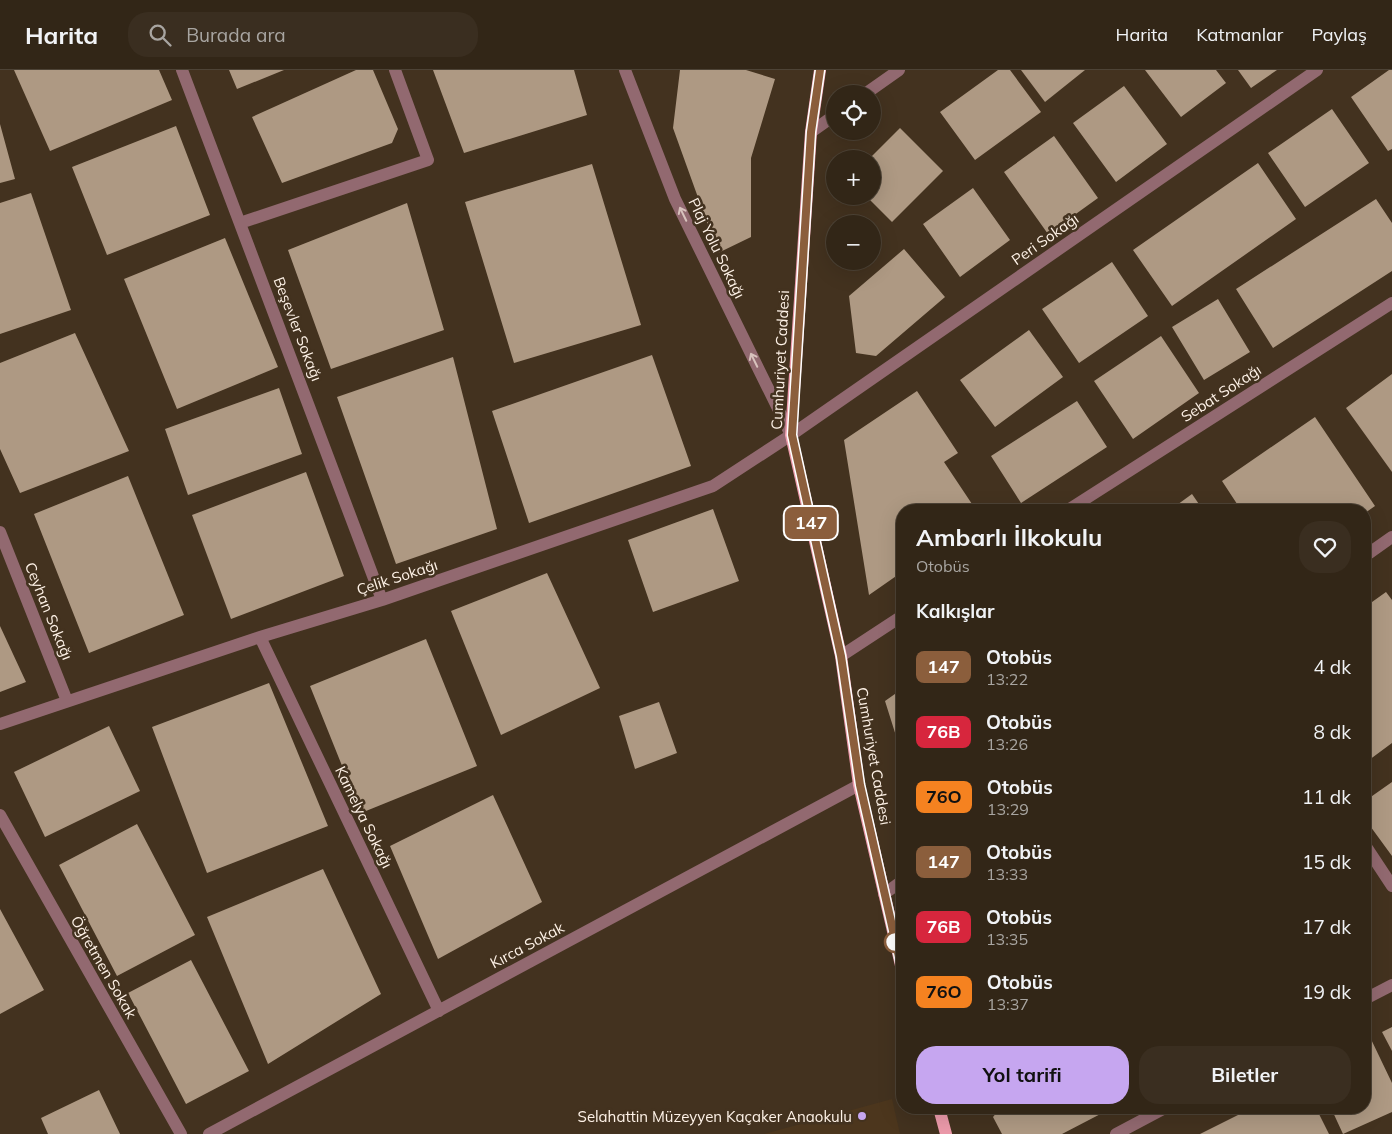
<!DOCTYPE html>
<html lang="tr">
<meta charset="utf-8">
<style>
:root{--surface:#322617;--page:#3a2e20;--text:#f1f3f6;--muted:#a8a5a1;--line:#4d4336;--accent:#c6a6f0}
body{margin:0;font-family:Mulish,sans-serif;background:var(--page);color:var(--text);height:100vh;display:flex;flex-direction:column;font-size:19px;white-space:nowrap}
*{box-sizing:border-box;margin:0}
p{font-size:16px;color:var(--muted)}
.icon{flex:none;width:28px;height:28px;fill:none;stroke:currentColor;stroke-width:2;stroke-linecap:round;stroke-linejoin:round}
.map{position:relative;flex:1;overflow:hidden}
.side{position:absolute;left:896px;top:434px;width:475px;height:610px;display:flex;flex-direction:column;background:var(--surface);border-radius:20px;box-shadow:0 5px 20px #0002,0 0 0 1px var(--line)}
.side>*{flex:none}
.badge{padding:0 10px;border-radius:8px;font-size:18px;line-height:32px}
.controls{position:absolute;left:826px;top:15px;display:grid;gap:10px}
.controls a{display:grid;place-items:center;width:55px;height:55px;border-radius:50%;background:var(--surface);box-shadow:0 5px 20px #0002,0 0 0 1px var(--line);font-size:25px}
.map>.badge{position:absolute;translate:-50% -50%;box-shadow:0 0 0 2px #fff}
h2{padding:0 20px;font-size:19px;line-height:45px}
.round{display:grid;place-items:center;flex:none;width:52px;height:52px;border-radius:20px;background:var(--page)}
.headline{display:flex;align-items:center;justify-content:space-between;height:85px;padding:0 20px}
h1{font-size:24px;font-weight:700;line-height:38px}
.cta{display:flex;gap:10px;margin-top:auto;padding:10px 20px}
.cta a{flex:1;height:58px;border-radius:20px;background:var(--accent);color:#111;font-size:20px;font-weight:700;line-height:58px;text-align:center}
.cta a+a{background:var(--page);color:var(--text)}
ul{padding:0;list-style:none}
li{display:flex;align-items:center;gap:15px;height:65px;padding:0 20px}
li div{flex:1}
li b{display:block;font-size:19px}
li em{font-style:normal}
li .badge{min-width:55px;font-weight:700;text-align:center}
header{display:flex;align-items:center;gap:30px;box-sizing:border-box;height:70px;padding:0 25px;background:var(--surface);border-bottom:1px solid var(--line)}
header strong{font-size:24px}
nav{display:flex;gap:28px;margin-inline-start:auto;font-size:18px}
.search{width:350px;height:45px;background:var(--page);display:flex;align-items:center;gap:12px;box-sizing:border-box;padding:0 18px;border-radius:20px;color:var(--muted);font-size:19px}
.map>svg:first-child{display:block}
.built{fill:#4c361d}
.building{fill:#ae9983}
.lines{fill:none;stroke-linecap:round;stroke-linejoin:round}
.street{stroke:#926970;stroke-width:12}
.primary{stroke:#ec9aaa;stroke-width:12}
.oneway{stroke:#d8c2bd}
.line-casing{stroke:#fff;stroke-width:11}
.line{stroke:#8b5e3c;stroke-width:8}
.stop-dot{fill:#fff;stroke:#8b5e3c;stroke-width:2.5}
.poi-dot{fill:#c6a6f0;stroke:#43321f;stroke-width:2}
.labels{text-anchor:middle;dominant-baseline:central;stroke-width:5;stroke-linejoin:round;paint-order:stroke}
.street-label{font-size:15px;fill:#fef2e7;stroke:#43321f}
.poi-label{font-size:15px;fill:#fef2e7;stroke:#43321f;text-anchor:end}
</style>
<header>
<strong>Harita</strong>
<div class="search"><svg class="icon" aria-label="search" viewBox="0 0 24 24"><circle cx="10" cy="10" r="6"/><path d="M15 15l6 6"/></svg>Burada ara</div>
<nav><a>Harita</a><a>Katmanlar</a><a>Paylaş</a></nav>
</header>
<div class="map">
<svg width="1392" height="1064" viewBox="0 0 1392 1064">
<rect width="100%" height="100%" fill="#43321f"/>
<path class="built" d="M892,1029L900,1064H764Z"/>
<path class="building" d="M14,0H159L172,30L50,81Z
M229,0H284L237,19Z
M356,0H373L398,59L392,73L282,113L252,47Z
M433,0H574L587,45L464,83Z
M680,0H746L775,9L751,88V167L718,183L673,58Z
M998,0H1010L1041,42L975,90L940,42Z
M1021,0H1085L1045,32Z
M1145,0H1216L1226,13L1181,47Z
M1238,0H1277L1251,18Z
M1389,0H1392V79L1388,81L1351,27Z
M1124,16L1167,74L1116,112L1073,53Z
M1332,39L1369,93L1305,137L1268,83Z
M0,54L15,109L0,113Z
M176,56L210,145L107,185L72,97Z
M900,58L943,101L892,152L866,126H872V89H869Z
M1054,66L1098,128L1048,164L1004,102Z
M1258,93L1296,149L1172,236L1133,180Z
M592,94L641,255L514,293L465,132Z
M973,118L1010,170L960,207L923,154Z
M31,123L71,240L0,264V133Z
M1376,129L1392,153V201L1273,278L1236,219Z
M407,133L444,260L331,299L288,180Z
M225,168L278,297L177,339L124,209Z
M904,179L945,227L876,286L856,283L849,226Z
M1112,192L1148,246L1079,293L1042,239Z
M1218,229L1250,282L1204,310L1172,257Z
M1029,260L1063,307L995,357L960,310Z
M75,263L129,381L20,423L0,379V293Z
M1161,266L1199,323L1133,369L1094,311Z
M652,285L691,396L529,453L492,341Z
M453,287L497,459L396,494L337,327Z
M1392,304V402L1346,338Z
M279,318L302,384L188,425L165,359Z
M917,321L958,383L944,392L976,440H902V502L869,525L844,370Z
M1077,331L1107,377L1021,433L991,386Z
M1315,347L1375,436L1365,443V440H1241L1222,411Z
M306,402L344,506L231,549L192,445Z
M128,406L184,545L89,583L34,444Z
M1192,424L1203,440H1170Z
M713,439L739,511L653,542L628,470Z
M547,503L600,618L501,665L451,541Z
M1386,522L1392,530V673L1365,693V537Z
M0,556L26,612L0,622Z
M426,569L477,696L361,743L310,616Z
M269,613L328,756L207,803L152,657Z
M902,619V685L885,631Z
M659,632L677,683L635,699L619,646Z
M109,656L140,721L45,767L14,702Z
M1392,712V786L1365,749V731Z
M493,725L542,832L438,889L390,776Z
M137,754L195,865L117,906L59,795Z
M323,799L381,924L268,994L207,847Z
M0,839L44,920L0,944Z
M191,890L249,1001L186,1034L128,923Z
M1392,957V981L1382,962Z
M1369,965L1392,1013V1042L1343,1064L1331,1038H1365V967Z
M99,1020L120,1064H48L41,1048Z
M996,1038H1112L1062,1064H1002L993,1047L998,1041Z
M1252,1038H1316L1329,1064H1200Z"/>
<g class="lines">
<path class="street" d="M182,0L382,530
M625,0L675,129L791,365
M865,24L899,0
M811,62L835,45
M240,153L428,90L395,0
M1068,440L1392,233
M0,462L67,631
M1365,486L1392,467
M260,567L439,941
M841,586L902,546
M0,654L260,567L382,530L713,416L791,365L1317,0
M0,745L181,1064
M1365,775L1392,816
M884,824L902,811
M1365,929L1392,915
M209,1064L859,715
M1116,1064L1165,1038"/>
<path class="primary" d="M820,0L811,62L791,365L841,586L859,715L895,870L902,900
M939,1038L946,1064"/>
</g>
<defs><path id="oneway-shaft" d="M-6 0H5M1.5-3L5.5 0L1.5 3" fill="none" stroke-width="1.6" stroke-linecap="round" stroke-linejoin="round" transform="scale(1.25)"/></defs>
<g class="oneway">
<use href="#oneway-shaft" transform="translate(683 144) rotate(-116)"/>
<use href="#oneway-shaft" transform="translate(754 290) rotate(-116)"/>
</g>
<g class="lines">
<defs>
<path id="line" d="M820,0L811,62L792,365L841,586L860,715L902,900"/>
</defs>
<use href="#line" class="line-casing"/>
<use href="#line" class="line"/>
</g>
<circle class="stop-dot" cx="895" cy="872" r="10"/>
<circle class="poi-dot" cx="862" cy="1046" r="5"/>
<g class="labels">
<g class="street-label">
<text transform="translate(1045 169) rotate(-35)">Peri Sokağı</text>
<text transform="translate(717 178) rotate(64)">Plaj Yolu Sokağı</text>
<text transform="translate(298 259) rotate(69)">Beşevler Sokağı</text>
<text transform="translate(780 290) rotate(-87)">Cumhuriyet Caddesi</text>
<text transform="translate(1221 323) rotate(-33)">Sebat Sokağı</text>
<text transform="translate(397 507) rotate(-18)">Çelik Sokağı</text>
<text transform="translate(49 541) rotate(68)">Ceyhan Sokağı</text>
<text transform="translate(874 686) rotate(80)">Cumhuriyet Caddesi</text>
<text transform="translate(364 747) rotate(64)">Kamelya Sokağı</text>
<text transform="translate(527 875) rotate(-28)">Kırca Sokak</text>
<text transform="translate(104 897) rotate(60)">Öğretmen Sokak</text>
</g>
<g class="poi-label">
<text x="852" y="1046">Selahattin Müzeyyen Kaçaker Anaokulu</text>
</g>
</g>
</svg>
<div class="controls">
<a><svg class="icon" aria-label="locate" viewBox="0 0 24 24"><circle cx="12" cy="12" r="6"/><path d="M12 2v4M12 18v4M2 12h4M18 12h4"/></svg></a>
<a>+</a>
<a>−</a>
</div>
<b class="badge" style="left:811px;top:453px;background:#8b5e3c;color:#fff">147</b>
<section class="side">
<div class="headline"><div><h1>Ambarlı İlkokulu</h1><p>Otobüs</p></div><a class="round"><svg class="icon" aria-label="heart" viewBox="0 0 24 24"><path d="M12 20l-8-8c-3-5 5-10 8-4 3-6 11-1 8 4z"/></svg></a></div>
<h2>Kalkışlar</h2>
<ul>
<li><span class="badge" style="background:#8b5e3c;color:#fff">147</span><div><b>Otobüs</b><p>13:22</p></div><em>4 dk</em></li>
<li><span class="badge" style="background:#d7263d;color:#fff">76B</span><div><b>Otobüs</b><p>13:26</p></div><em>8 dk</em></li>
<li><span class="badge" style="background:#f58220;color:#111">76O</span><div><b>Otobüs</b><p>13:29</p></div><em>11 dk</em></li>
<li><span class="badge" style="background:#8b5e3c;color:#fff">147</span><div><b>Otobüs</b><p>13:33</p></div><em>15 dk</em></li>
<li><span class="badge" style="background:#d7263d;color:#fff">76B</span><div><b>Otobüs</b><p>13:35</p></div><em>17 dk</em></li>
<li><span class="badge" style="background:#f58220;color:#111">76O</span><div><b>Otobüs</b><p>13:37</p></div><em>19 dk</em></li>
</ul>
<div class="cta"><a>Yol tarifi</a><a>Biletler</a></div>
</section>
</div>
